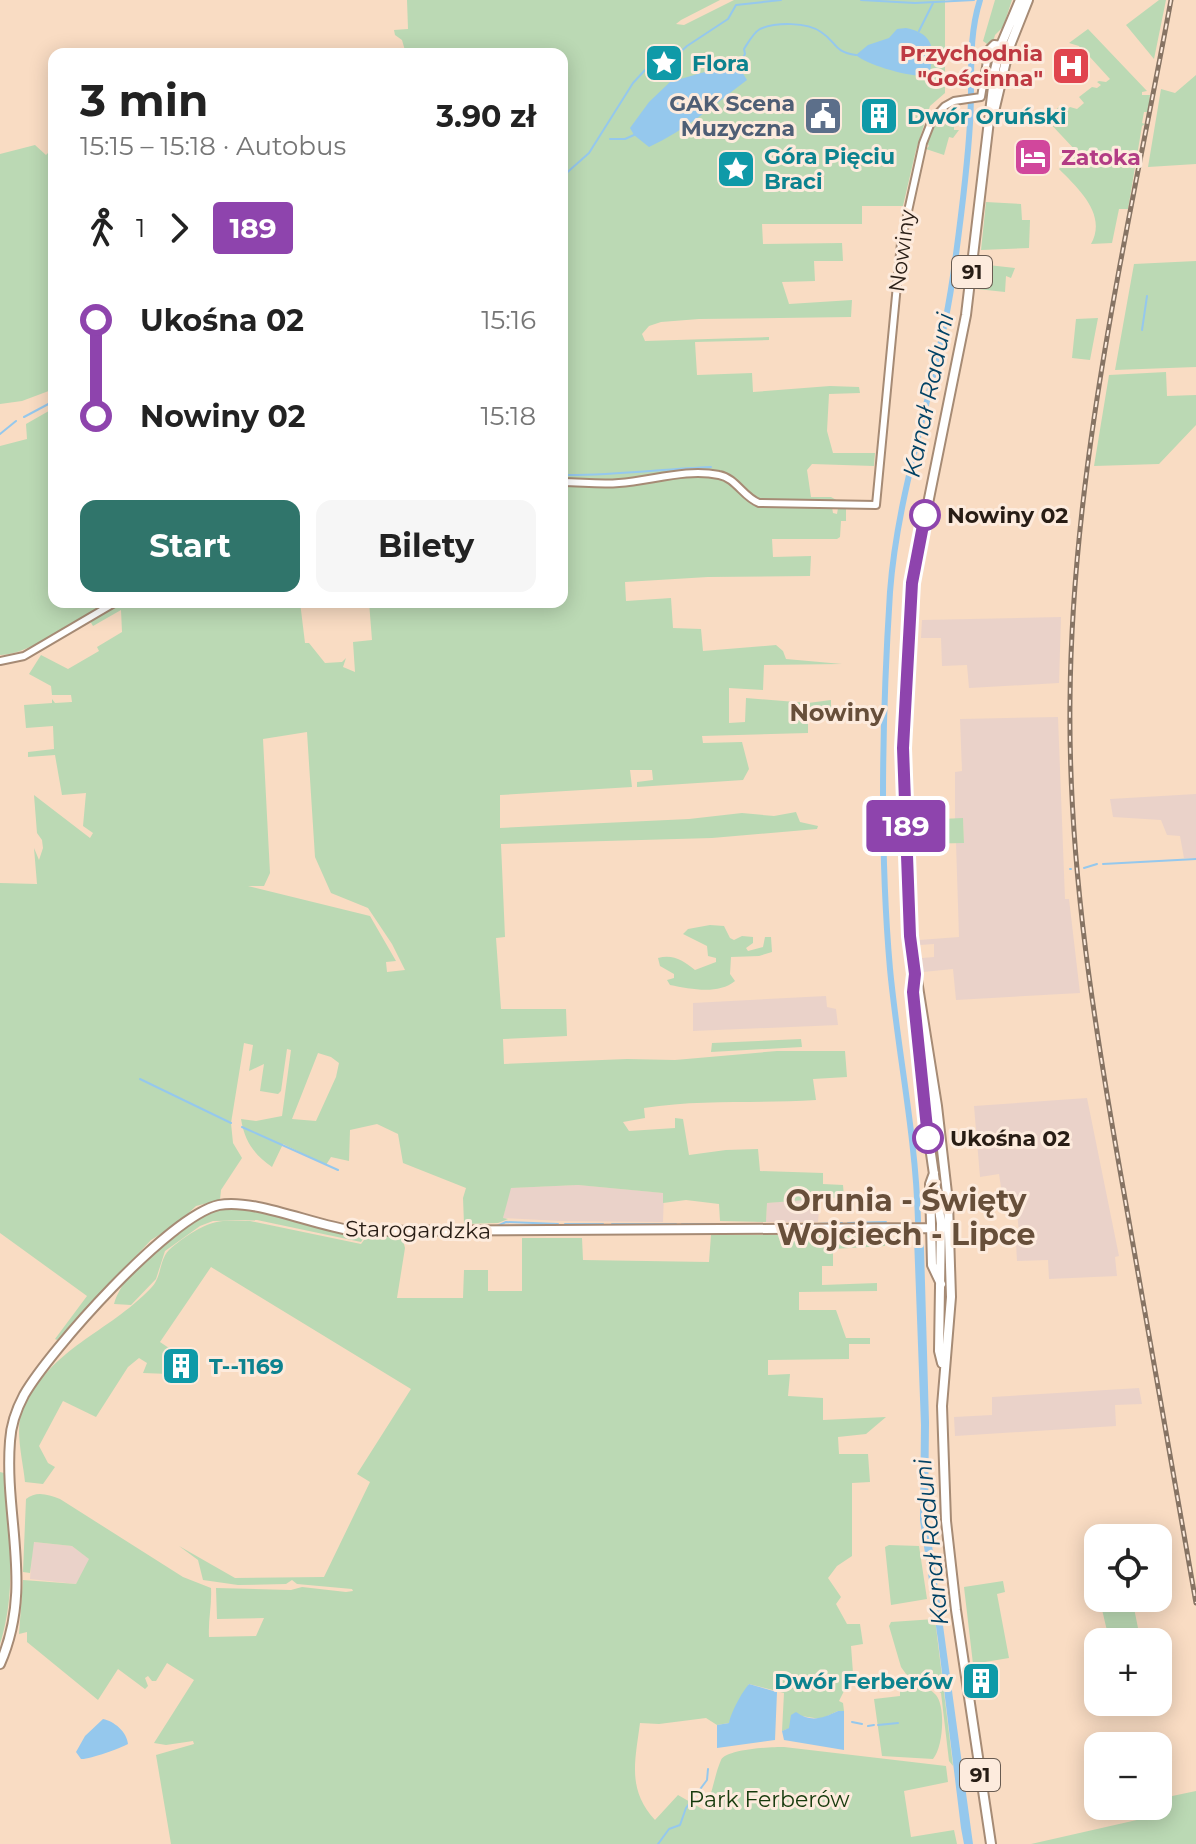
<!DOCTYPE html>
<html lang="pl">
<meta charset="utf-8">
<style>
:root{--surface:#fff;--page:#f6f6f6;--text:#222;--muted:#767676;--accent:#30756b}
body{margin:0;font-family:Montserrat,sans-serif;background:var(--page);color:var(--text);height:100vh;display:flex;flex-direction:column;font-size:30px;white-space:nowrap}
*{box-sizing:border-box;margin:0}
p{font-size:26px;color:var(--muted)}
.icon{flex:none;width:44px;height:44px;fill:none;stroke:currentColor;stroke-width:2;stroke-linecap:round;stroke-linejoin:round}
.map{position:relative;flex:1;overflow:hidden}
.details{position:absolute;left:48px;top:48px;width:520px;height:560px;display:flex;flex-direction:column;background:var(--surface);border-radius:16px;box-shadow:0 4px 20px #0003}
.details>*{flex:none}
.badge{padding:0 16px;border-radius:6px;font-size:28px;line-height:52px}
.buttons{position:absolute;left:1084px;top:1524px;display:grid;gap:16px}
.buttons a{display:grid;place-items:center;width:88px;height:88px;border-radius:16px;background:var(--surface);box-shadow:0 4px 20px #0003;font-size:40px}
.map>.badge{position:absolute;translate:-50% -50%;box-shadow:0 0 0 4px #fff}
.legs{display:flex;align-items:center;gap:12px;height:88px;padding:0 32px;font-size:26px}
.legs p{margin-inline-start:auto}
.summary{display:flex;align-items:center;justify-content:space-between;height:136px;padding:0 32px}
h1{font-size:44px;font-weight:700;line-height:60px}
.primary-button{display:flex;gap:16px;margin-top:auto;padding:16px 32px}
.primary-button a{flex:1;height:92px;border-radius:16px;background:var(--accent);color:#fff;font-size:32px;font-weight:700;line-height:92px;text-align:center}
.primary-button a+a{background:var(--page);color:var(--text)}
ul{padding:0 32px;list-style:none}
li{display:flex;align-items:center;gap:28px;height:96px;font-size:30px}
li i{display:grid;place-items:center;width:12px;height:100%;margin:0 10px;background:currentColor}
li i::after{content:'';width:20px;height:20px;margin:-10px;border:6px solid;border-radius:50%;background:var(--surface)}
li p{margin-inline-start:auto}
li:first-child i{background:linear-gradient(#0000 50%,currentColor 0)}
li:last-child i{background:linear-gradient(currentColor 50%,#0000 0)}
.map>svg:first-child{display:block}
.industrial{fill:#ead2c9}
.green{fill:#bbd9b4;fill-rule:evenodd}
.water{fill:#95c8ed}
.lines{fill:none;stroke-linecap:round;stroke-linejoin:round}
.stream{stroke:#95c8ed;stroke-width:2}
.canal{stroke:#95c8ed;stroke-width:6}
.minor-casing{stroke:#a68b75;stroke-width:10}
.major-casing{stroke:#a68b75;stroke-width:12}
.minor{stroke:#fff;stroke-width:6}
.major{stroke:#fff;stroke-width:8}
.rail-casing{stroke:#877464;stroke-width:5}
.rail{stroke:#fdebdd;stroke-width:2;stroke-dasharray:6;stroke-linecap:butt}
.line-1-casing{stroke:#fff;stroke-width:18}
.line-1{stroke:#8e44ad;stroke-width:12}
.stop-1-dot{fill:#fff;stroke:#8e44ad;stroke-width:4}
.labels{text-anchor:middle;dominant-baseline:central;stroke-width:6;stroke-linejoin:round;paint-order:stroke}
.shield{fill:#fdebdd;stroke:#685b51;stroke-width:2}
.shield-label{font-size:20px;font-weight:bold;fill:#281d15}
.health-label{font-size:22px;font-weight:bold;fill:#be3a42;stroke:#fdebdd;text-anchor:end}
.culture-label{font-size:22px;font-weight:bold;fill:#0d838f;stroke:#fdebdd;text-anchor:start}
.service-label{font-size:22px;font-weight:bold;fill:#4e5e75;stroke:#fdebdd;text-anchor:end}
.hotel-label{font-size:22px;font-weight:bold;fill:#b23c85;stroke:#fdebdd;text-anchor:start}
.street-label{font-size:22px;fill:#281d15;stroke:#fdebdd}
.stop-label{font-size:22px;font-weight:bold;fill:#281d15;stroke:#fdebdd;text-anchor:start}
.park-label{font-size:22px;fill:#163a0c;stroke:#fdebdd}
.water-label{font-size:24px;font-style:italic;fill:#014265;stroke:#fdebdd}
.neighbourhood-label{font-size:24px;font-weight:bold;fill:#674f3a;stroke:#fdebdd}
.district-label{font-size:30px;font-weight:bold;fill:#674f3a;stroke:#fdebdd}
</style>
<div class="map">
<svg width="1196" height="1844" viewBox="0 0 1196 1844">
<rect width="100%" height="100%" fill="#f9dcc3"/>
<path class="industrial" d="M1061,617L1059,683L969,688L967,665L942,666L941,638H921L922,620Z
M1058,717L1065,899H1069L1080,993L956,1000L953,969L923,972L922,958L934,957V944L920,945L919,940L959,937L956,843L964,842L963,819H955V772L962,771L960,719Z
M1196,794V858H1184L1180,836L1167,835L1161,820L1113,817L1110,799Z
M826,996L827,1007L836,1009L838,1025L693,1031V1003Z
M1087,1098L1119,1256L1115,1257L1117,1276L1049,1279L1048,1260L1017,1261L1016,1243L1020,1242L1015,1193L1002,1194L999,1174L980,1177L974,1106Z
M578,1185L664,1193L663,1222L561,1221L503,1218L510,1188Z
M820,1198L818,1222H766L767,1203Z
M1139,1388L1142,1404L1115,1405L1116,1426L955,1436L954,1417L992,1415V1397Z
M33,1542L72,1546L90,1559L76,1584L30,1579Z"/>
<path class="green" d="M407,0H720L681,20L676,24L684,25L734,0H945V93L930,106L916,150L903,206H862V224H762L763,244L842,243L843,261H814L815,281L782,282L789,304L852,300L851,317L699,319L661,322L649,326L642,334L645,341L769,337V340L695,342L697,375L752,373L753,392L830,386L859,387L860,393L829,394L827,431L833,453H875L874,466L812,464L807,470L811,497H831L840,502L759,500L747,493L729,474L716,471L674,473L615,481L562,479V54H406L402,40L395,35L394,30L408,29Z
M995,0H1012L1003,27L995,35L993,42L987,44L983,41Z
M1159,0H1166L1154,59L1126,25Z
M1088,29L1147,91L1142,92V95H1150L1148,112H1144L1142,123L1145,124L1142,126L1128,209H1119L1112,243L1091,244C1107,215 1080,190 1059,169L1077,152L1046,119L1062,104L1066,110L1070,107L1077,109L1084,103L1079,97L1092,87L1097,88L1101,85L1097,82L1099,81L1106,82L1110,79L1089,56L1083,60L1084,54L1079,46L1069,43Z
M1196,75V164L1148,167L1161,89L1175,93Z
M954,107V130H959L953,138L949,137L944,155L926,149L929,146L927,143L935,123Z
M35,145L46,155L50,151L48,146L54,154V389L22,401L0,404V154Z
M986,202L1021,204L1022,220H1030L1029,248L981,250Z
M1196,261V367L1115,370L1134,264Z
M979,264L1015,268L1011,278L1006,276L1005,292L977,289Z
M1098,318L1090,360L1072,358L1076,319Z
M1166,372L1167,396L1196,395V425L1159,464L1094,466L1109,375Z
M54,408V602H108C83,617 27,656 0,655V446L27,439L26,424Z
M712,477L730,483L752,505L832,507L833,513L837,514L838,508H846V521H841L840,537L837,539H772L773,557L811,556L810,576L708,577L625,582L626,601L671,598L673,628L701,629L703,651L776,645L783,651L786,659L842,664L764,665L763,690L729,688V723L745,722L746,698L808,703L831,700V720L808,721V733L702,736L703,743L742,742L749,769L743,780L637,787V782L653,780L652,770H630L632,787L500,795V828L689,819L742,813L774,816L796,812L800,822L818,826L817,829L712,838L501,844L505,937L496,938L501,1009H566L567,1036L503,1039L504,1064L627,1059L675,1060L777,1051H845L847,1077L813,1079L816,1100C758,1104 702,1099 644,1108L645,1118L623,1122L629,1131L675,1128V1118L683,1119L689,1155L726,1150L758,1149L760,1171L823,1173V1184L843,1185L844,1197L767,1203L766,1222L720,1221L719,1204L686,1200L663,1203V1193L578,1185L511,1188L503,1218L508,1219L498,1223L464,1224L463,1198L466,1188L403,1163L398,1134L377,1124L350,1130L349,1161L331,1157L326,1165L283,1144L272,1167C253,1153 245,1142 241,1119L256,1121L282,1116L291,1050L287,1049L281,1091L278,1094L260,1091L264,1064L249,1071L253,1045L244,1043L231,1123L233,1143L242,1158L221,1190L220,1200L196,1206L177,1224L151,1240L57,1340L55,1339L87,1296L0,1233V883L37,884L34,848L39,860L43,848L42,840L37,833L34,795L90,838L93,833L83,826L86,793L62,795L55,755L28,757V752L54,749L53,726L26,728L24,705L52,703V699L55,703L72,702L71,695H52L51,686L29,674L41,655L68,669L99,651L97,647L122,632L121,610L93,626L90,621L123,602H300L305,643H309L325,663L342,662L346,658L343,667L355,672L353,642L372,640L369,602H562V485L616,487L669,478ZM307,732L315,857L331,893L368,908L392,944L405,970L387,972L386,962L396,961L370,916L248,886H264L270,873L263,739ZM318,1053L331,1057L339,1063L336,1077L316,1121L292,1119Z
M963,818L964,843L919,844L918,820Z
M710,925L724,926L730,938L734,940L742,936L753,937V943L746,948L748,951L763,947L765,937H771L772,952L759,956L731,957L730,974L735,981C718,995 691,989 670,985L667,980L674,978V974L660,966L658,958C674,954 683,961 695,970L716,962V958L708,956L707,946L683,934L688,929Z
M801,1039L802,1047L711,1052L712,1043Z
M230,1208C277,1209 319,1234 366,1234L361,1242L257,1220L213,1221L200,1226L165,1251L156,1279L131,1305L114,1304C124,1266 192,1213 230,1208Z
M223,1221H250L361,1244L367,1236H402L405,1248L397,1298H463L464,1270H488V1291H522V1238H582L583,1260L709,1262L711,1235H884L885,1246L833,1249V1266H822V1285L877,1283V1291L799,1292V1310H836L846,1338H870V1344H849V1359L768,1360V1375L790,1374L788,1396L823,1398V1420L886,1417L866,1434L838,1437L839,1454H868L870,1482L852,1483V1556L837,1566L828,1578L841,1597L836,1604L847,1624H860L863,1644L851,1646L853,1673L839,1701L843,1703L844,1711H838L821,1719L801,1716L790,1724V1728L782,1731L784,1693L749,1684L729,1723L717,1725L706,1718L659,1724L640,1723C635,1762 627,1789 655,1820L678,1795L704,1810C713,1794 714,1776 721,1760C727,1749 771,1747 784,1747L946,1766L948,1782L904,1791L911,1837L954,1830L957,1844H171L156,1755L194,1744L193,1741L166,1745L154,1743L194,1680L167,1663L156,1681H152L148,1676L145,1678L148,1686L145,1689L118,1669L98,1700L27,1642V1632L19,1634L23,1580L76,1584L89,1559L72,1546L34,1542L30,1573L23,1572L26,1499C36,1491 47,1494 60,1499L183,1577L211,1588C212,1605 208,1620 209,1637L256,1636L264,1618L217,1619L216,1588L291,1590L302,1587L346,1592L353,1591L352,1589L297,1584L292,1580L286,1584L238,1585L203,1580L198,1560L179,1546L235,1578L324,1577L370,1482L357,1474L411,1389L211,1267L160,1342L200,1369L196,1375L143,1373L147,1363L139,1358L128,1367L96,1417L63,1401L39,1446L48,1463L55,1467L43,1484L25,1482C23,1461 14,1428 23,1409C52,1346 107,1334 151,1288C162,1277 159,1260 169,1250C184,1237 203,1223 223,1221Z
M0,1472L4,1473C8,1531 18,1587 0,1644Z
M889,1545L919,1546L927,1599L891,1605L885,1547Z
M1003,1581L1005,1592L997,1594L1009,1658L973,1664L964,1587Z
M1115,1598H1132L1138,1628L1108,1635L1100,1601Z
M935,1619L953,1766L949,1761L941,1693L906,1674L901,1667L889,1626L891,1622Z
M900,1676C911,1681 928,1686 936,1695C946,1707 943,1748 933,1759L882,1756L874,1699L900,1696Z
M1196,1791V1844H1031L1150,1817L1149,1806H1158V1799Z"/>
<path class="water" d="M906,28C935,34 935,50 929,75C914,79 867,65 856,55L868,45L889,38L897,29Z
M729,65L742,72L747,80C715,104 686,130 649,147L634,135L630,128L649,102L670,82Z
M914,1238L922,1239L924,1248L929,1422L928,1516L973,1844H964L961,1828L938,1640L920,1520L921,1425Z
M749,1684L777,1692L775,1740L717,1748V1725L729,1723C731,1712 742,1692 749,1684Z
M838,1711H844V1750L784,1740L782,1731L789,1728L791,1715L796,1712C811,1723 823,1718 838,1711Z
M103,1719C114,1721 127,1732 128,1744C121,1748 88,1760 81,1759L76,1752L85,1736Z"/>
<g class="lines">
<path class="stream" d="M861,0L915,3L974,0
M919,31L933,3
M736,69L745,54L744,49C748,43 753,33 760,29C776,22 807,22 821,32C837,42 833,52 856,55
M610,139H625L634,135
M562,177L589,153L633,83L659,55L676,56L687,46L728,19L736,5L781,0
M1142,330L1147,296
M24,417L54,401
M0,434L16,421
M562,475C612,476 661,469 711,467
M1103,864L1196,859
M1084,868L1097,864
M1070,869H1071
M140,1079L231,1123
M242,1127L338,1170
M848,1223L886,1222
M565,1224H603
M612,1224H676
M682,1224H809
M817,1224L842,1223
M386,1227H421
M495,1227L506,1222L558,1224
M852,1722L862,1724
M878,1725L898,1723
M868,1726L874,1725
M658,1844L669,1829L680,1825L686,1808L707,1780L708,1769"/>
<path class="canal" d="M918,1221C916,1137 898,1053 890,969C879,844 882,717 890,592C898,485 938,382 953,276C960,226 967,174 970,123C973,81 967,41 980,0"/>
<defs>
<path id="minor" d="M562,482C581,482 600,485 619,483C651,481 686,468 719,475C736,478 743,497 759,503L876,505L901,243L923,143L932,120L945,106L954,101L981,97L989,49L994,44L1003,45
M0,661L24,656L116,602"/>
<path id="major" d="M992,120L1009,48L1028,0
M914,979L913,992L927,1126L941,1223L939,1351L942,1363
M934,1173L930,1184L932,1265L941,1284
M0,1664C34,1587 4,1519 10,1441C11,1424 16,1410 24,1395C50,1350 169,1216 219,1205C254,1198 315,1226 355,1231L931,1228
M991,1844L956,1610L946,1521L942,1406L951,1297L948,1202L937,1106L910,936L903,748L912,583L966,315L995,70L1001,45L1020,0"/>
</defs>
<use href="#minor" class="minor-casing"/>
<use href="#major" class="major-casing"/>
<use href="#minor" class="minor"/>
<use href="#major" class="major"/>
<defs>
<path id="rail" d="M1171,0C1128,232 1072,464 1070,700C1068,867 1095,1030 1124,1193C1148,1330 1172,1466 1196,1603"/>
</defs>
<use href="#rail" class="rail-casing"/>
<use href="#rail" class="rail"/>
</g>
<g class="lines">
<defs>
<path id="line-1" d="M925,515L912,583L903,748L910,936L915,974L913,992L928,1138"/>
</defs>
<use href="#line-1" class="line-1-casing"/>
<use href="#line-1" class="line-1"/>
</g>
<defs>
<symbol id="sight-square" viewBox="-11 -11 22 22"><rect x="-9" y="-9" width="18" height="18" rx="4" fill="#0f9aa8" stroke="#fdebdd"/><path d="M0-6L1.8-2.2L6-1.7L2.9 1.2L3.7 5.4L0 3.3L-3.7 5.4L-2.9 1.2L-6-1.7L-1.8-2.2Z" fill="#fff"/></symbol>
<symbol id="hospital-square" viewBox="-11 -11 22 22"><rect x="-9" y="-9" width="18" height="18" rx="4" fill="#e0444e" stroke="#fdebdd"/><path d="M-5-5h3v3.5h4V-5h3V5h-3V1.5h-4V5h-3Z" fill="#fff"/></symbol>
<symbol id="civic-square" viewBox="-11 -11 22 22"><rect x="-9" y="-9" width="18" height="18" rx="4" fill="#5c6f8a" stroke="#fdebdd"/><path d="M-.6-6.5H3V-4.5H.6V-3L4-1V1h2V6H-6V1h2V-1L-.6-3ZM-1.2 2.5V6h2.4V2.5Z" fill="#fff"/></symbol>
<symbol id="building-square" viewBox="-11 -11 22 22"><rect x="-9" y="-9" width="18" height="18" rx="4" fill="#0f9aa8" stroke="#fdebdd"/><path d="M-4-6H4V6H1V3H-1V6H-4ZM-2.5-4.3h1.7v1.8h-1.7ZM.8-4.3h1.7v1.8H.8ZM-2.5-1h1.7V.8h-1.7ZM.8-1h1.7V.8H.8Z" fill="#fff"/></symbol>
<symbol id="hotel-square" viewBox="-11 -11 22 22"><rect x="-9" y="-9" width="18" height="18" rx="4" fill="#d1479c" stroke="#fdebdd"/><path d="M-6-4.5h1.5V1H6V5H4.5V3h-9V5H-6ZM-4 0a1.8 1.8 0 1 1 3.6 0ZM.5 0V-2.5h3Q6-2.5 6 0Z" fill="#fff"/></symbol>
</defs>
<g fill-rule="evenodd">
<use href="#sight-square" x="642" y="41" width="44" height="44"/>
<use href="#hospital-square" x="1049" y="44" width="44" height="44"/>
<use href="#civic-square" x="801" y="94" width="44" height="44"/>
<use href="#building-square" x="857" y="94" width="44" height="44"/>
<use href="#hotel-square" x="1011" y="135" width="44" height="44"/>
<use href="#sight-square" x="714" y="147" width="44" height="44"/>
<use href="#building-square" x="159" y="1344" width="44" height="44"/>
<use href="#building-square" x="959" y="1659" width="44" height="44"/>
</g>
<g class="stop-1-dot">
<circle cx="925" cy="515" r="14"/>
<circle cx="928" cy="1138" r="14"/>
</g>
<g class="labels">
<g class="shield">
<rect x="952" y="256" width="40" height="32" rx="6"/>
<rect x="960" y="1759" width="40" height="32" rx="6"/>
</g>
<g class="shield-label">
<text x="972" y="272">91</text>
<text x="980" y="1775">91</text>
</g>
<g class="health-label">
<text x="1043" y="53">Przychodnia<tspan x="1043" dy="25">"Gościnna"</tspan></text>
</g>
<g class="culture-label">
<text x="692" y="63">Flora</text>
<text x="907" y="116">Dwór Oruński</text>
<text x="764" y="156">Góra Pięciu<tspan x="764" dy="25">Braci</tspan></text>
<text x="209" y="1366">T--1169</text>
<text x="953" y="1681" text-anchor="end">Dwór Ferberów</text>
</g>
<g class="service-label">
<text x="795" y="103">GAK Scena<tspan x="795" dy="25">Muzyczna</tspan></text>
</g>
<g class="hotel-label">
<text x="1061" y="157">Zatoka</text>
</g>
<g class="street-label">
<text transform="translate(902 251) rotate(-82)">Nowiny</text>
<text transform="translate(418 1230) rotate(1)">Starogardzka</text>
</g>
<g class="stop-label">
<text x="947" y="515">Nowiny 02</text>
<text x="950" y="1138">Ukośna 02</text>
</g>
<g class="park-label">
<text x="769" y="1799">Park Ferberów</text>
</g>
<g class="water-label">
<text transform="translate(928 395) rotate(-78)">Kanał Raduni</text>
<text transform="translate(931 1542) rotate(-96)">Kanał Raduni</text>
</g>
<g class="neighbourhood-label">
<text x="837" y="712">Nowiny</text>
</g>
<g class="district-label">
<text x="906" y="1200">Orunia - Święty<tspan x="906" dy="34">Wojciech - Lipce</tspan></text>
</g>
</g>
</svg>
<div class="buttons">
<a><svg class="icon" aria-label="locate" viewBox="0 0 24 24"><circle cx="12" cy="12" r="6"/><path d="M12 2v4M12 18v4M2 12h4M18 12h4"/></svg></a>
<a>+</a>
<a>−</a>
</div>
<b class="badge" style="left:906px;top:826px;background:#8e44ad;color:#fff">189</b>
<section class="details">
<div class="summary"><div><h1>3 min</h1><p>15:15 – 15:18 · Autobus</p></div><b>3.90 zł</b></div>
<div class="legs"><svg class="icon" aria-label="walk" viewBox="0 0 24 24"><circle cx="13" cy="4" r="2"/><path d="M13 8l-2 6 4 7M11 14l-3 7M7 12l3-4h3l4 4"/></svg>1<svg class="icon" aria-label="forward" viewBox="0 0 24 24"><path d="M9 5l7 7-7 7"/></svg><b class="badge" style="background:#8e44ad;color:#fff">189</b></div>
<ul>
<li><i style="color:#8e44ad"></i><b>Ukośna 02</b><p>15:16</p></li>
<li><i style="color:#8e44ad"></i><b>Nowiny 02</b><p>15:18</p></li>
</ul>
<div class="primary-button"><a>Start</a><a>Bilety</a></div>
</section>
</div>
